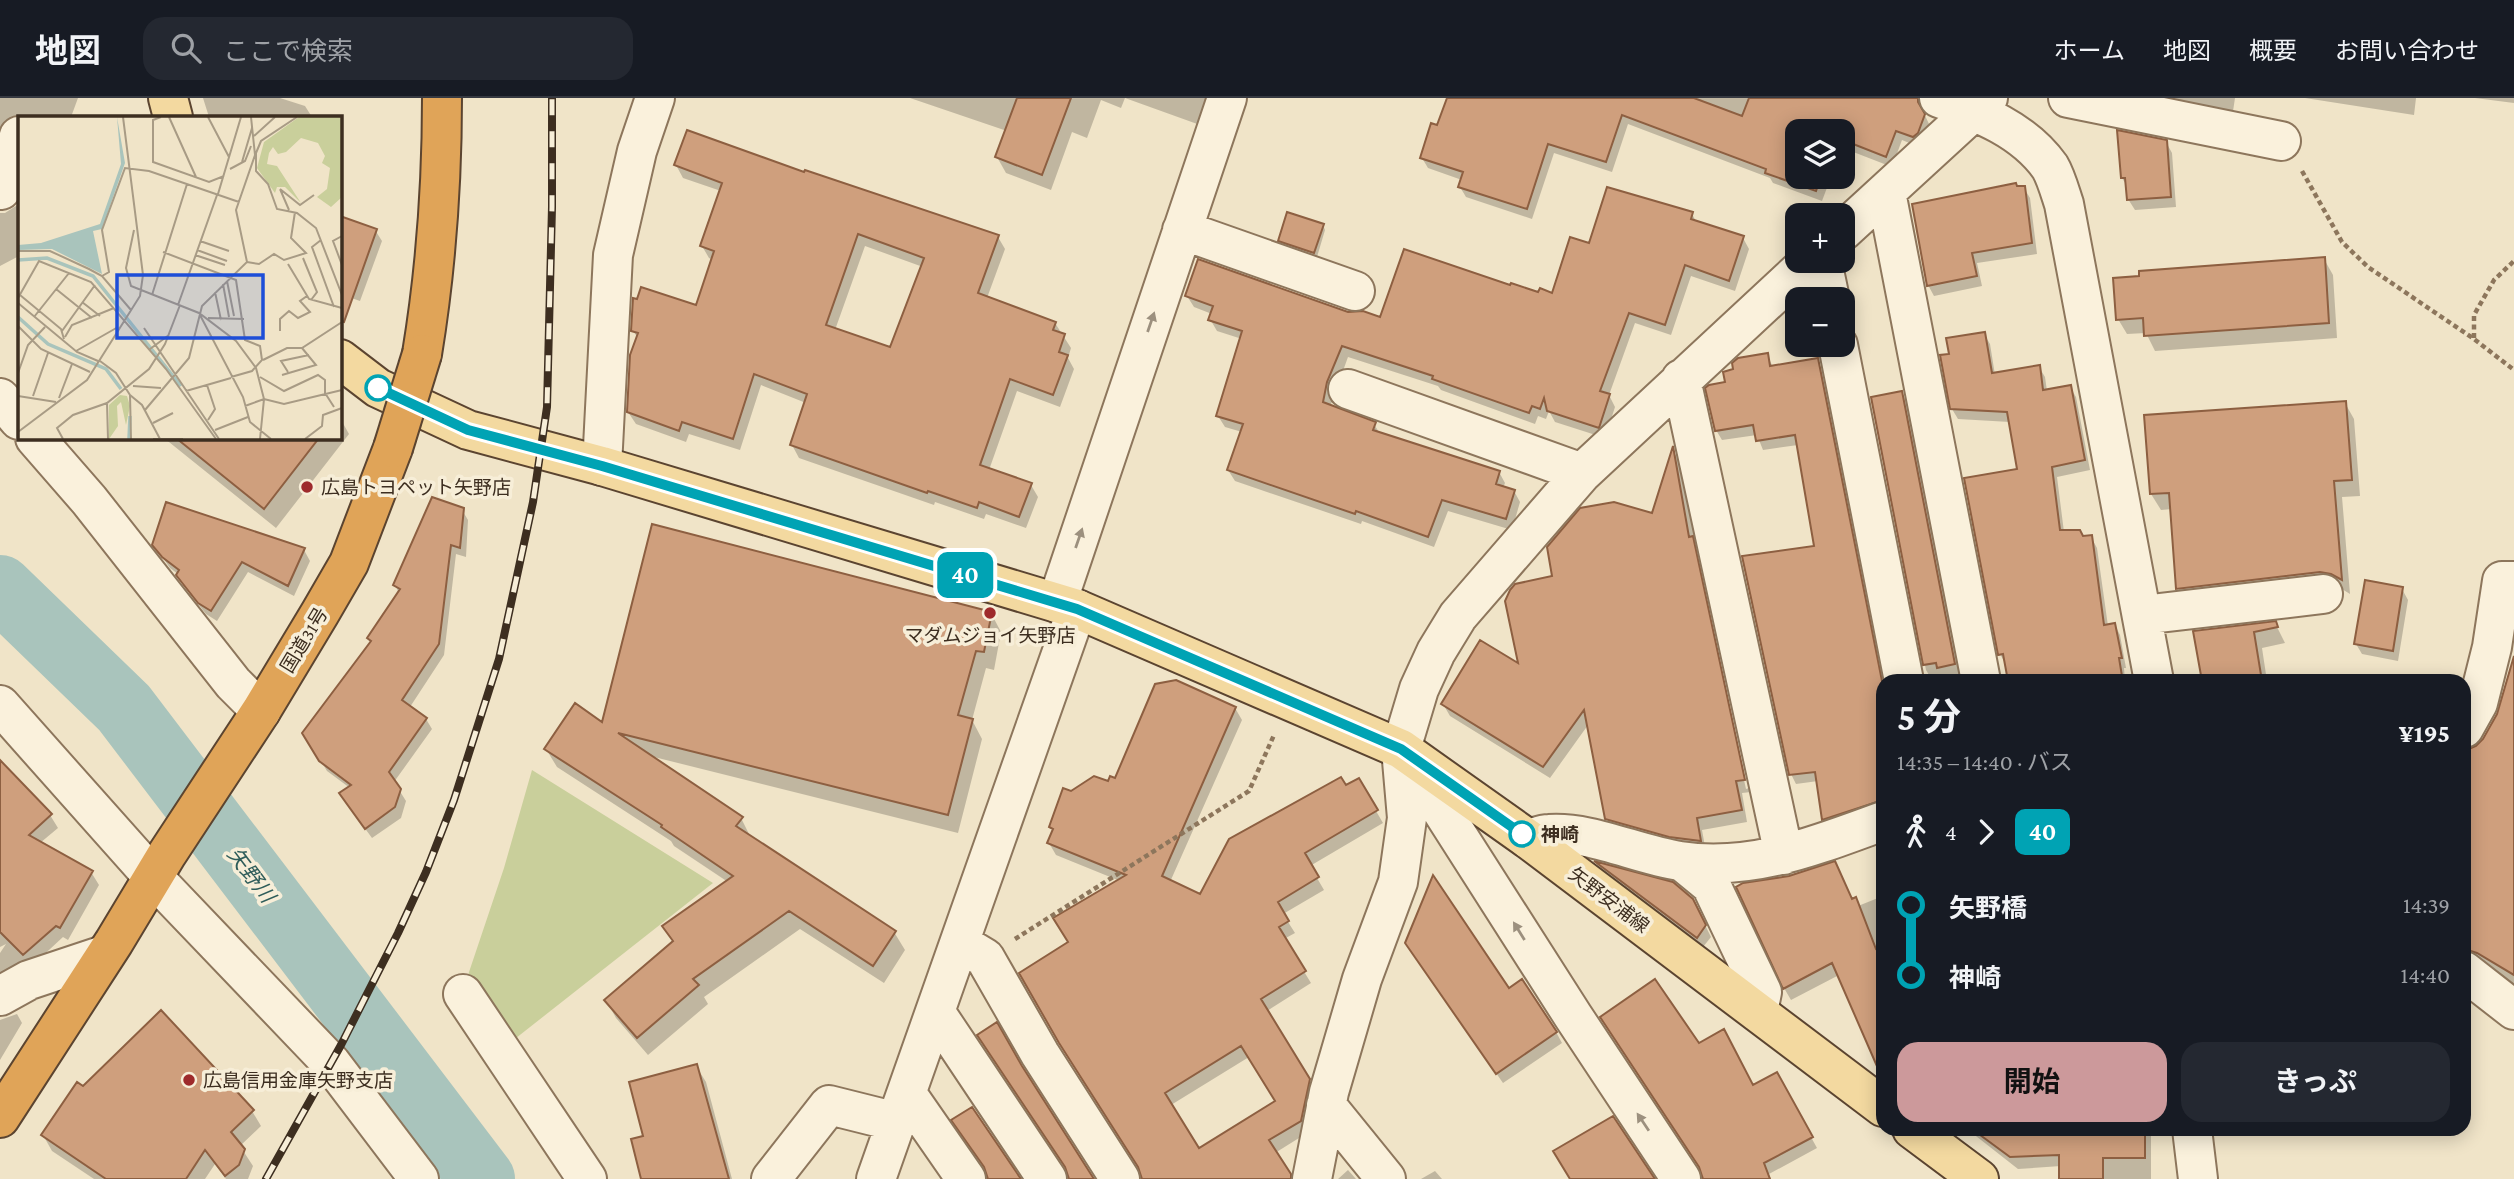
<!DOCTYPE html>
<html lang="ja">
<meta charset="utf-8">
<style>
:root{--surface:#171b24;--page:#242831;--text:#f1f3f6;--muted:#9ea1a6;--line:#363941;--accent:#cc999b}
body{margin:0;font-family:"Crimson Pro","Noto Sans JP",serif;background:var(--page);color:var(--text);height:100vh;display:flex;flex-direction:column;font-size:26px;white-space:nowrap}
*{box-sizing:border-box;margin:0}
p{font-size:23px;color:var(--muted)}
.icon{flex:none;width:38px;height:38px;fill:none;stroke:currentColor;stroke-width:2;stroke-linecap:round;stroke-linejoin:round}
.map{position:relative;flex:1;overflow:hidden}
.drawer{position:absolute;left:1876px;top:576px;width:595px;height:462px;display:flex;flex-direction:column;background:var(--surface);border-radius:21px;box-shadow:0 4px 18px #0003}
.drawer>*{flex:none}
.badge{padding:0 14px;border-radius:10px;font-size:24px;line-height:46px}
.fabs{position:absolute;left:1785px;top:21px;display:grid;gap:14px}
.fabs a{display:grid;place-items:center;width:70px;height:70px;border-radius:14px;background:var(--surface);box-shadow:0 4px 18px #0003;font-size:35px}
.map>.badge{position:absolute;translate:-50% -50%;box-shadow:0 0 0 4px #fff}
.legs{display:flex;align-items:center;gap:10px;height:77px;padding:0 21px;font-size:23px}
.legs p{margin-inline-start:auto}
.summary{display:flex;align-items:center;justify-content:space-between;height:119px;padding:0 21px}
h1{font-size:38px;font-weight:700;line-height:52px}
.button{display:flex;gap:14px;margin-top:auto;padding:14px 21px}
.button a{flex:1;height:80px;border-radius:21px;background:var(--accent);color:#111;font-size:28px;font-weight:700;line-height:80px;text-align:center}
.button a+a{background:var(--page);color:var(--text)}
ul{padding:0 21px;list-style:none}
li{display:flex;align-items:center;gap:24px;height:70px;font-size:26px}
li i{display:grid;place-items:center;width:10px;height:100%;margin:0 9px;background:currentColor}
li i::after{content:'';width:18px;height:18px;margin:-9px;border:5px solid;border-radius:50%;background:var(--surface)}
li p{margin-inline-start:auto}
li:first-child i{background:linear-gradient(#0000 50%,currentColor 0)}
li:last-child i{background:linear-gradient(currentColor 50%,#0000 0)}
header{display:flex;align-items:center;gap:42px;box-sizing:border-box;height:98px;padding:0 35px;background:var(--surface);border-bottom:2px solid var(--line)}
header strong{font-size:33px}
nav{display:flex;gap:38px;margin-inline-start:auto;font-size:24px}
.search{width:490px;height:63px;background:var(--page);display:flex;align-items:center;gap:18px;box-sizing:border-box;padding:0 24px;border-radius:21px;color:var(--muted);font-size:26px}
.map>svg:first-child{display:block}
.green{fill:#c9cf9b}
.shadow{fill:#0003;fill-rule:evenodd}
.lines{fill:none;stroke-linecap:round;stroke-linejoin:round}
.river{stroke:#a9c4bc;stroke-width:66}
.building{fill:#cf9f7d;stroke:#8d5f41;stroke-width:2;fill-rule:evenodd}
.minor-casing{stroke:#8d765c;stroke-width:42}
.major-casing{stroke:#5b4430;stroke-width:42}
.highway-casing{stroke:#5b4430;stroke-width:42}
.path{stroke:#8d765c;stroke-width:4.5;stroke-dasharray:5 3.5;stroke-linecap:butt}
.minor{stroke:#faf1dc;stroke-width:38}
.major{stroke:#f3d9a0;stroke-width:38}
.highway{stroke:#e0a458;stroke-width:38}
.rail-casing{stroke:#3d2e20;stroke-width:8}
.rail{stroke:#f7eed8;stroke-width:5;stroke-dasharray:16;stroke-linecap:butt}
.highway-bridge-casing{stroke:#5b4430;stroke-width:42;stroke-linecap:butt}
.highway-bridge{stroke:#e0a458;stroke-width:38}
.oneway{fill:#9c907e}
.line-1-casing{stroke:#fff;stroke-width:16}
.line-1{stroke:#00a3b4;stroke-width:10}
.stop-1-dot{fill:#fff;stroke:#00a3b4;stroke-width:3.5}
.poi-dot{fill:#9e2a2b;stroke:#f7eed8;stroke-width:2.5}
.labels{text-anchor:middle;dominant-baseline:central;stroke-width:7;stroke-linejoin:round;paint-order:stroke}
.poi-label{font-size:19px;fill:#3d2e20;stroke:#f7eed8;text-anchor:start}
.street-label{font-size:19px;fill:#3d2e20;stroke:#f7eed8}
.stop-label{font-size:19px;font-weight:bold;fill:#3d2e20;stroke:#f7eed8;text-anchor:start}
.water-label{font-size:21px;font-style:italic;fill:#2f5d5a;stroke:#f7eed8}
.inset-river{fill:none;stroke:#a9c4bc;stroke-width:3.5}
.inset-road{fill:none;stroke:#a89b85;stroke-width:2}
.view{fill:#1d4ed8;fill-opacity:0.15;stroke:#1d4ed8;stroke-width:3.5}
.inset-edge{fill:none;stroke:#3d2e20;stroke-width:3.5}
</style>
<header>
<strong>地図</strong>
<div class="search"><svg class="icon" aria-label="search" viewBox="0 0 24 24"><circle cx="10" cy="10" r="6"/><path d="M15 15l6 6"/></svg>ここで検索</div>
<nav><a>ホーム</a><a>地図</a><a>概要</a><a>お問い合わせ</a></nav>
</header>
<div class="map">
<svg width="2514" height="1081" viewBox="0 0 2514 1081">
<rect width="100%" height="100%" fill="#f0e4c8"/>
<path class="green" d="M532,672L713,785L511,944L467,880L504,770Z"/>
<path class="shadow" d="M0,0H78L71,19H19V27L0,51Z
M203,0H280L305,8L312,19H209Z
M910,0H1207L1200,27L1125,0L1121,10L1101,2L1087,40L1072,34L1051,92L1006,75L997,59L1007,33Z
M1449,0H1924L1920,7L1930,28L1919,49L1902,42L1892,69L1843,50V33H1797V79H1831L1822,103L1773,85L1770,80L1628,26L1612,74L1554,55L1532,121L1466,99L1460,89L1462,82L1428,70L1422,60L1438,29Z
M2131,0H2235L2232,20Z
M2305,0H2416L2414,17Z
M2475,0H2514V5Z
M2166,44L2172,55L2176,109L2135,112L2128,101L2127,88L2122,80Z
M676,67L805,76L998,139L1005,151L987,200L1055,225L1071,250L1068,260L1074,271L1060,309L1017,293L989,372L1031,387L1038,399L1026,430L986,416L984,421L935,404L934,407L799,360L792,347L806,305L761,287L740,352L689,336L686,344L636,326L628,314L638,241L633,232L698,209L713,162L709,160L702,148L721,93L683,80ZM865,148L923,169L891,252L835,232Z
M2017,90H2024L2030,100L2037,156L1977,165L1982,188L1934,198L1928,187Z
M19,106V158L0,168V115H5Z
M1692,116L1697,125L1743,140L1749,151L1735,193L1691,178L1671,237L1635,225L1609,297L1615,309L1605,340L1555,324L1549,313L1546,321L1538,318L1535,326L1441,292L1438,288L1348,259L1330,309L1374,326L1380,336L1499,374L1505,385L1503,390L1514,393L1520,404L1512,432L1448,413L1434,449L1362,423L1361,426L1235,383L1228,372L1242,334L1225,329L1218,318L1242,241L1217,233L1210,221L1212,216L1194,209L1187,198L1381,221L1539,197H1553L1591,148Z
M340,120L375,132L382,143L360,203L340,196Z
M1323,127L1325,132L1317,159L1282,147L1280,142Z
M2324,161L2333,177L2337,240L2155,253L2146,235L2127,236L2118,221Z
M1984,236L1990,246L1995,277L2039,269L2045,279L2047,293L2070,289L2076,299L2090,372L2057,379L2064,434L2082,440L2091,439L2097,450L2108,528L2115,527L2120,537L2126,570H2124L2125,583H2010L2006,567L2000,556L2019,372L2010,324L1958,321L1952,311L1951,257Z
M1767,257L1773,269L1817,262L1823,272L1884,583L1883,712L1829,731L1824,721L1818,683L1796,686L1791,676L1816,450L1798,347L1763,352L1757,337L1722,342L1716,332L1727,286Z
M1902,295L1908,306L1960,576L1932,582L1926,572L1873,300Z
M2345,305L2354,321L2360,398L2342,399L2350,496L2342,491L2330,490L2187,506L2178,490L2172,411L2161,412L2151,396Z
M340,320L349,336L276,430L164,340H340Z
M1673,353L1679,362L1696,447L1692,443L1746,691L1749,690L1697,449L1751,694L1742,695L1747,724L1702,732L1706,754L1614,733L1606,720L1588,627L1550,680L1450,618L1443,606L1520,569L1554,480L1653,418Z
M167,406L304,452L310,463L294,498L248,474L217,523L206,516L184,488L178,476L170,470L154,447Z
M462,412L468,422L466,459L456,456L444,557L410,609L426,621L432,631L394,684L406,703L401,720L372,740L347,706L350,690L327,673L304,635L372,545L369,540L399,495L395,487Z
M2402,491L2408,502L2398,563L2362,556L2356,546Z
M991,515L1001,534L994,572L986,570L972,622L982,641L958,735L650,658L741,720L751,740L894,834L905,852L884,885L800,831L704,899L708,906L648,957L616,920L606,902L674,845L664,828L728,784L674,748L671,743L557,669L546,651L603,626Z
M2275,525L2285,545L2262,550L2267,583H2204L2195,535Z
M2514,562V890L2464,863V657L2477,650L2485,642L2501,611Z
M1235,610L1242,622L1170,784L1201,799L1358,682L1383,725L1310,768L1324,792L1283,816L1295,835L1284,841L1311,885L1267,913L1316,994L1307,1035L1275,1055L1291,1081H1143L1070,844L1120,783L1056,757L1049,745L1053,734L1051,729L1071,695L1109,686ZM1249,959L1277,1004L1199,1052L1171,1007Z
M0,665L50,717L58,730L40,745L91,774L99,787L68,842L63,839L22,877L0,891V855L6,846L0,849Z
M1597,766L1672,785L1698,813L1711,839L1703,849L1602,773Z
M1883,798V956L1839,877L1791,902L1784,890L1853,803L1858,808Z
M1413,856L1556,934L1562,945L1503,985Z
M17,916L22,925L0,962V922Z
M1698,947L1753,989L1776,976L1817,1050L1769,1076L1771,1081H1704Z
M696,968L706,984L732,1081H644L645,1039Z
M252,1013L261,1028L240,1048L253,1068L248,1081H226L215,1066L205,1081H94L52,1053L43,1037Z
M1967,1031H2160V1037H2151V1081H2061V1068L2018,1071Z
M1348,1072L1356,1081H1338Z
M1435,1073L1442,1081H1421Z"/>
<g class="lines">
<path class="river" d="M0,490L124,610L482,1081"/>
</g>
<path class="building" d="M1017,0H1071L1042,77L995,59Z
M1447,0H1694L1742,18L1749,0H1918V4L1925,16L1918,35L1913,39L1896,33L1886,59L1843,42V33H1797V79H1821L1816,93L1765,75L1766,71L1622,17L1606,64L1548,46L1527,111L1458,89L1463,74L1420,60L1431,25L1437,27Z
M687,32L804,74L805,72L999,137L978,195L1056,224L1053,232L1065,236L1059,254L1068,257L1053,297L1010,281L980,367L1032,385L1019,419L979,404L977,410L928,393L927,395L790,347L807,296L754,276L733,341L682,324L679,333L627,314L630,257L638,235L631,233L633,200L637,201L641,189L696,207L714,153L700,148L722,85L674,67ZM858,136L924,160L890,249L826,227Z
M2117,32L2167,42L2171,99L2127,102L2125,80H2121Z
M2016,85L2017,88H2025L2032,145L1972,155L1977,178L1927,188L1912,106Z
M1607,89L1693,114L1691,121L1744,138L1729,183L1685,167L1665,227L1629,215L1600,293L1610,296L1599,330L1547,313L1544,300L1540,311L1532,308L1529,315L1432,281L1433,278L1342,248L1327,284L1323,304L1376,324L1373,332L1500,373L1496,386L1515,392L1506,421L1442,402L1428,439L1356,413L1355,416L1227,372L1243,326L1216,318L1242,233L1208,222L1213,208L1185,198L1198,161L1348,214L1363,213L1380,219L1404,151L1510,187L1511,185L1538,194L1540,190L1552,195L1570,139L1589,145Z
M1287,114L1324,126L1314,155L1278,143Z
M340,118L377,131L344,224L340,223Z
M2325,159L2329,225L2144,238L2143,220L2116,222L2113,180L2139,178V173Z
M1985,234L1992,275L2040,267L2043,292L2071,287L2085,362L2052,369L2060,432H2080L2083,438L2092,437L2104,527L2115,525L2122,560H2119L2122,578L2096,583H2008L2003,556L1998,557L1964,380L2017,371L2007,314L1950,311L1940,257L1949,256L1946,240Z
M1768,255L1770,268L1818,260L1883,588V702L1822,722L1815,674L1789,677L1742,458L1814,448L1795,337L1756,343L1753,327L1715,333L1705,290L1709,287L1725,284L1723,274L1733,271L1732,265L1738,260Z
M1902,293L1955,566L1937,570L1936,565L1923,567L1871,299Z
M2346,303L2352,382L2334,383L2342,482L2331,476L2320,474L2176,491L2169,395L2150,396L2144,317Z
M176,340H319L264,411Z
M1673,348L1689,439L1693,438L1745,682L1736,683L1742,712L1697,720L1701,743L1669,739L1605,721L1584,612L1543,669L1441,606L1480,542L1518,565L1505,503L1510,492L1515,486L1552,478L1547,449L1580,410L1614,404L1652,415Z
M432,399L464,410L460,450L451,447L439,546L402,602L427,620L389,674L401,691L395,709L365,731L339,695L351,687L319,663L302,635L371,543L367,540L400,491L393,487Z
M166,404L305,450L288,488L242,464L211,513L198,505L176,477L179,472L162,459L152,447Z
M652,426L992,514L984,554L976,553L958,617L973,621L948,717L618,635L743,719L736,728L896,833L873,868L789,813L693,881L699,887L637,940L604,902L673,843L662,828L733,778L661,729L662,727L544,651L575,605L602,624Z
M2365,482L2403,489L2393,553L2354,546Z
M2276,523L2278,529L2254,534L2262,583H2202L2193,533Z
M2514,558V877L2477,855L2464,851V653L2476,648L2483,641L2497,616Z
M1176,582L1236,609L1162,778L1200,796L1229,741L1341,679L1346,687L1359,680L1378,712L1305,755L1319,779L1278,804L1289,823L1279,829L1306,873L1261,901L1310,981L1301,1023L1269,1042L1291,1076V1081H1142L1138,1069L1059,945L1019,875L1068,844L1053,820L1126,777L1047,745L1053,731L1049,729L1063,690L1071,693L1094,678L1108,683L1110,678L1115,680L1155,586ZM1241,948L1275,1003L1199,1050L1165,995Z
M0,662L52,716L29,737L93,773L60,830L56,828L23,857L0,834Z
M1594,763L1673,784L1693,801L1706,827L1697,840Z
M1835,763L1852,801L1856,799L1876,851L1883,848V982L1832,865L1783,891L1736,789L1743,785L1789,778Z
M1433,777L1509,890L1522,881L1557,934L1496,976L1405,845Z
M1655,881L1699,945L1724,931L1753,987L1777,974L1813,1039L1764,1065L1770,1081H1703L1699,1069L1600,919Z
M161,912L254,1012L231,1034L245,1051L239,1067L225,1078L205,1052L186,1081H106L41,1037L77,984L83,988Z
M997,924L1022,968L1094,1081H1069L1065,1069L977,937Z
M697,966L729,1081H641L631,1041L643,1038L629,984Z
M972,1009L1021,1081H988L984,1069L951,1022Z
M1613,1018L1655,1081H1570L1553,1053Z
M1972,1031H2145V1060H2103V1081H2059V1057L2010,1059Z"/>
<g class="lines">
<defs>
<path id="minor" d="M1939,0C1980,15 2024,32 2050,69C2056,79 2060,94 2064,106L2154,583
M2068,0L2281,43
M1,92L19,38
M1886,94L1981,583
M1182,132L1355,193
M1843,133L1988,0
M1822,163L1830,201
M1838,247L1904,583
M1681,281L1784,757
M1348,291L1582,375
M0,300L19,322
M35,340L89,402L233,585L261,613
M602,368L613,157L637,53L655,0
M1057,505L1227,0
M2142,517L2323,496
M0,607L154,780L331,965L419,1081
M2464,630L2478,605L2492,549L2502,483H2514
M1405,655L1573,918L1681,1081
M1528,741C1535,739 1542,736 1549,736C1591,733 1638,757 1680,763C1752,774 1817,747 1883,723
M1683,764L1711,787L1762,894L1758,914
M960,845L985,860L1040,956L1120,1081
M2464,873L2514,912
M463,896L587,1081
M0,898L29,882L104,857
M936,915L1047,1081
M907,996L966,1081
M1326,1007L1386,1081
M2192,1031L2198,1081
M771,1081L829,1007L897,1024
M876,1081L1077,511
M1312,1081L1329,994L1362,881L1398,784L1407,720L1401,651L1419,591L1436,554L1458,518L1582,375L1810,163"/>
<path id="major" d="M168,0L173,19
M340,261L378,290L468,332L602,368L1077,511L1401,651L1528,741L1883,1009
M1912,1031L1979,1081"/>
<path id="highway" d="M422,256C436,171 442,86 442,0
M0,1020L114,844L167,756L261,613L320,515L349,465L393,350"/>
</defs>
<use href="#minor" class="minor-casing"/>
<use href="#major" class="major-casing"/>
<use href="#highway" class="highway-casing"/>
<path class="path" d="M2302,73L2342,144L2368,169L2474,241L2514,272
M2474,240V217L2494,182L2514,163
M1015,841L1249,693L1274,637"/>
<use href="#minor" class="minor"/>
<use href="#major" class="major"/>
<use href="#highway" class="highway"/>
<defs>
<path id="rail" d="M266,1081L341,947L398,835L426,774L454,702L499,561L533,404L547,309L552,109V0"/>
</defs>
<use href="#rail" class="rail-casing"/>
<use href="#rail" class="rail"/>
<defs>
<path id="highway-bridge" d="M393,350L422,256"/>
</defs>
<use href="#highway-bridge" class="highway-bridge-casing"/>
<use href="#highway-bridge" class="highway-bridge"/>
</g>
<defs><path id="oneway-solid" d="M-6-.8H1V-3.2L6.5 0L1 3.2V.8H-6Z" transform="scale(1.75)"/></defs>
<g class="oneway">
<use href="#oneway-solid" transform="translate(1151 224) rotate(-71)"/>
<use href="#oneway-solid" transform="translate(1079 440) rotate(-71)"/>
<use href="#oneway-solid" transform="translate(1519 833) rotate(-122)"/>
<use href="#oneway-solid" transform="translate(1643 1024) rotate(-124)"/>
</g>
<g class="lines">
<defs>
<path id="line-1" d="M378,290L468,332L602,368L1077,511L1401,651L1522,736"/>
</defs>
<use href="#line-1" class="line-1-casing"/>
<use href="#line-1" class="line-1"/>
</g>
<g class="stop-1-dot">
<circle cx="378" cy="290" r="12"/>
<circle cx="1522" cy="736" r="12"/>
</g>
<g class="poi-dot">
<circle cx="307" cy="389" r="7"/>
<circle cx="990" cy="515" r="7"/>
<circle cx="189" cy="982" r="7"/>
</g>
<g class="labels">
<g class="poi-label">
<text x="321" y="389">広島トヨペット矢野店</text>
<text x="990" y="537" text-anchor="middle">マダムジョイ矢野店</text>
<text x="203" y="982">広島信用金庫矢野支店</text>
</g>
<g class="street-label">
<text transform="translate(304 542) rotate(-59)">国道31号</text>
<text transform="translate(1609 802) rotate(37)">矢野安浦線</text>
</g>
<g class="stop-label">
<text x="1541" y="736">神崎</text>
</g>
<g class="water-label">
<text transform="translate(251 777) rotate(53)">矢野川</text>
</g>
</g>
<g transform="translate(18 18)">
<rect width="324" height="324" fill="#f0e4c8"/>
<path d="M281,1H324V81L313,91L299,81L309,73L312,52L304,47L307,40L300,27L283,22L268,36L260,38L255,31L251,37L249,48L259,50L283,87L267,71H259L257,77L239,52L246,26ZM102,279L109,280L112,290L108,309L103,286L99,290L100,310L91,323V289Z" fill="#c9cf9b"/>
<path d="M99,1L107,47L84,113L75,115L84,158L34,133L0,134V129L23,127L82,108L103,48Z" fill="#a9c4bc"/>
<path class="inset-river" d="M0,144L29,142L75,160L163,270M0,201L30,228L88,253L103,273M111,323L112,300"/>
<path class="inset-road" d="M143,1L135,4V46L191,66L206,60M151,1L178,61M190,1L211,41M236,20L257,1M238,36V55L250,68L259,93L279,97L298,112L324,179M238,37L243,25L279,1M224,46L234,12M212,53L227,45L233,30M262,73L282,89L296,79M262,73L271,94M200,78L223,1M116,114L108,152L113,170L181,197L218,225L238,252L246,283L242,323M324,120L315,125L324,149M303,124L294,131L316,191M182,125L211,135M179,134L209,145M0,135H32L71,153L84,160L113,194M145,136L218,164L227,224L242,230L244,244L234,255L213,261M177,139L207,149M285,142L299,176L293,184M229,146L241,148L256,138L266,144L288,137L273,122L277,96M270,148L291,183L324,192M84,160L91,156L84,114L107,52L131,55L221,86M209,165L216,200M205,168L211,201M38,173L74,202M197,176L203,204M2,179L43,213L46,223M134,179L169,68M0,182L21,145L73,166L148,253L198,323M64,186L82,200M0,187L59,236L80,245M160,189L199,79M182,199L225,281L232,306L253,323M16,201L51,157M190,202L226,203M0,210L23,233L72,256M126,212L201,323M44,215L77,169M262,215V203L271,195L280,202L292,196L282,185L289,180M47,221L54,209L96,192M132,233L151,219M58,235L100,211M245,244L269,232H284L324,206M82,245L98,257L112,279L113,323M270,256L263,245L291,239M0,257L10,229L27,211M264,259L298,249L284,232M242,261L266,275L300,259L307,264V277L316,291M189,269L197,293L190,304M115,270L143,272M168,275L213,262M112,279L124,289L142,323M0,280L38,286M15,280L30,237M41,282L54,248M89,287L90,323M227,290L246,283L266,288L324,274M127,294L171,242L184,190L229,146L218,94L237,39L233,1M135,307L155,297M197,314L230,301M0,316L69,264L122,180L125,159L105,1M45,323L39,312L55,299L89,287L131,253L147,228L162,189M135,323H165M287,323L304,310L305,299L324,292"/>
<path class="view" d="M99,159H245V222H99Z"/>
<rect width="324" height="324" class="inset-edge"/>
</g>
</svg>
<div class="fabs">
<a><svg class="icon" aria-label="layers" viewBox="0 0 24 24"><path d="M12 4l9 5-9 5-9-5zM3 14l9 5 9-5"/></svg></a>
<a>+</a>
<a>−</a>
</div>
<b class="badge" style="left:965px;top:477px;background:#00a3b4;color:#fff">40</b>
<section class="drawer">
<div class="summary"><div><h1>5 分</h1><p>14:35 – 14:40 · バス</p></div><b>¥195</b></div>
<div class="legs"><svg class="icon" aria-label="walk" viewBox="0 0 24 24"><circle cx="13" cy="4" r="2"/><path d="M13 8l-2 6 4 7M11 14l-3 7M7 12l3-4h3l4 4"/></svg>4<svg class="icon" aria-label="forward" viewBox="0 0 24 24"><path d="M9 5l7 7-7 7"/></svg><b class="badge" style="background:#00a3b4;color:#fff">40</b></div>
<ul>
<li><i style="color:#00a3b4"></i><b>矢野橋</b><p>14:39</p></li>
<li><i style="color:#00a3b4"></i><b>神崎</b><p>14:40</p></li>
</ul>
<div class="button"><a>開始</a><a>きっぷ</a></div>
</section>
</div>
